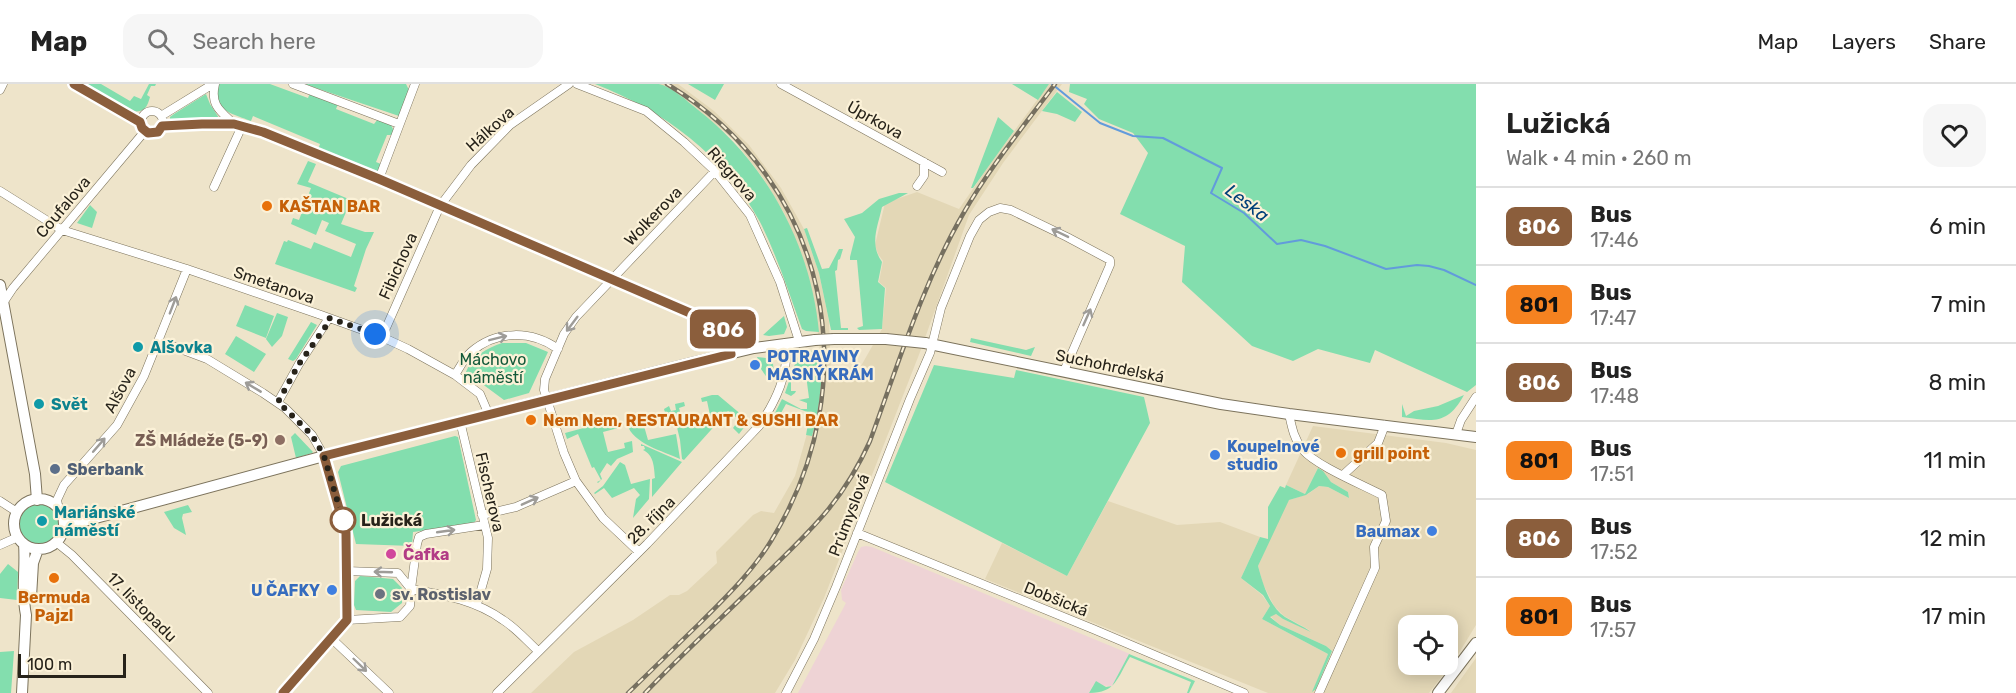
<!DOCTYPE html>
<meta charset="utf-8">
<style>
:root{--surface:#fff;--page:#f6f6f6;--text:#222;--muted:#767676;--line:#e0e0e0}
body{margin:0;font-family:Rubik,sans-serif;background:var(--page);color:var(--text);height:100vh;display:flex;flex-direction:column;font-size:22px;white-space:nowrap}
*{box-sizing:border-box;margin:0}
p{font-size:20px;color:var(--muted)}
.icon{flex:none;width:33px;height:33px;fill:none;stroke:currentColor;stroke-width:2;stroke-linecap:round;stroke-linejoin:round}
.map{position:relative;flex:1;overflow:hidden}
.details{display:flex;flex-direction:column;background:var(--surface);width:540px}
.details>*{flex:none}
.badge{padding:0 12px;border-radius:9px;font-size:21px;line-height:39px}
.fabs{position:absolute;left:1398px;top:531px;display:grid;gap:12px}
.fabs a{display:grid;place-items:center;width:60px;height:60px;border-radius:12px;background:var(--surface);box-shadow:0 3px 15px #0003;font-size:30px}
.scale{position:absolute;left:18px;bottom:15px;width:108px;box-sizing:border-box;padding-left:6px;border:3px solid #27231a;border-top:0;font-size:16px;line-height:21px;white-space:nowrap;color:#27231a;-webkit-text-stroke:4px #fbf1d7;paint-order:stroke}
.you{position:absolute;width:30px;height:30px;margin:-15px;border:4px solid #fff;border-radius:50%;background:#1a73e8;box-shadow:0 0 0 9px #1a73e833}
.map>.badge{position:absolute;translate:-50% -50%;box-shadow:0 0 0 3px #fff}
.round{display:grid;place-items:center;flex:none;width:63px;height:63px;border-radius:18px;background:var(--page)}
.overview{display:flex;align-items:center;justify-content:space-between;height:102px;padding:0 30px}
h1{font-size:28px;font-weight:600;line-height:45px}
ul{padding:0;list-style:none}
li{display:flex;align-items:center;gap:18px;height:78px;padding:0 30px;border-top:2px solid var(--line)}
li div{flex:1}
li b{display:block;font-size:22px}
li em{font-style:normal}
li .badge{min-width:66px;font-weight:700;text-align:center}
header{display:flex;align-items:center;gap:36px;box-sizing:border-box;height:84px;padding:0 30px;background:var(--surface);border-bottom:2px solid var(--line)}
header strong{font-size:28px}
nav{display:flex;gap:33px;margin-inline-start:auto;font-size:21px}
.search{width:420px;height:54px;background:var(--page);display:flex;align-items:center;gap:15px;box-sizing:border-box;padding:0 21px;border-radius:18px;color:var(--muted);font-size:22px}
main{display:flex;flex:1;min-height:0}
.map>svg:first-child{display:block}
.built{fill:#e3d7b6;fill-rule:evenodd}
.industrial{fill:#eed3d5}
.green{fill:#83deae}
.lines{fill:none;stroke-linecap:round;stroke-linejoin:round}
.stream{stroke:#629bdb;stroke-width:2}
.minor-casing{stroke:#7c735c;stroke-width:9}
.major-casing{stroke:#7c735c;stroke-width:12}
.minor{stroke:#fff;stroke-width:8}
.major{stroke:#fff;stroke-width:10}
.rail-casing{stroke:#767060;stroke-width:4.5}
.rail{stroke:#fbf1d7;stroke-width:2;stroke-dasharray:7;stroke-linecap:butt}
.major-bridge-casing{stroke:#7c735c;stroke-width:12;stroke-linecap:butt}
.major-bridge{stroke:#fff;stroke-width:10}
.oneway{stroke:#9e9c98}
.line-casing{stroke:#fff;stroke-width:14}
.line{stroke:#8b5e3c;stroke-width:9}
.walk{stroke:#27231a;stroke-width:6;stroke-dasharray:0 10.8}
.food-dot{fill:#e8710a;stroke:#fbf1d7;stroke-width:2}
.culture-dot{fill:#0f9aa8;stroke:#fbf1d7;stroke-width:2}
.shop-dot{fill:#3f7fe0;stroke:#fbf1d7;stroke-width:2}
.education-dot{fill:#8d6e63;stroke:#fbf1d7;stroke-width:2}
.service-dot{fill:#5c6f8a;stroke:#fbf1d7;stroke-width:2}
.stop-dot{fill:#fff;stroke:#8b5e3c;stroke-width:3}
.hotel-dot{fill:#d1479c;stroke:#fbf1d7;stroke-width:2}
.worship-dot{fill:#6b7280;stroke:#fbf1d7;stroke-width:2}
.labels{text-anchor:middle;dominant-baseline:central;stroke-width:4.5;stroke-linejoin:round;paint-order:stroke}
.street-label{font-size:16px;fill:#27231a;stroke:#fbf1d7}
.food-label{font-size:16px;font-weight:bold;fill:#c56008;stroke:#fbf1d7;text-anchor:start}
.culture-label{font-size:16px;font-weight:bold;fill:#0d838f;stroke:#fbf1d7;text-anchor:start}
.shop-label{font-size:16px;font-weight:bold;fill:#366cbe;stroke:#fbf1d7;text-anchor:start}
.park-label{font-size:16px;fill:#12593a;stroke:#fbf1d7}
.education-label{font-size:16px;font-weight:bold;fill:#785e54;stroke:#fbf1d7;text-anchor:end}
.service-label{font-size:16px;font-weight:bold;fill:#4e5e75;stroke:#fbf1d7;text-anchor:start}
.stop-label{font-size:16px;font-weight:bold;fill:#27231a;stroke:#fbf1d7;text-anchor:start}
.hotel-label{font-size:16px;font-weight:bold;fill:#b23c85;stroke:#fbf1d7;text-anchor:start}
.worship-label{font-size:16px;font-weight:bold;fill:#5b616d;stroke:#fbf1d7;text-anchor:start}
.water-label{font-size:18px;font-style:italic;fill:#003f79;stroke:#fbf1d7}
</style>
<header>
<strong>Map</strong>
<div class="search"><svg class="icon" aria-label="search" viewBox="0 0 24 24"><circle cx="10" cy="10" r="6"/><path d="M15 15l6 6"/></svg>Search here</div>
<nav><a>Map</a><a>Layers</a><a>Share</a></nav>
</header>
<main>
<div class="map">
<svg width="1476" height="609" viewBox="0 0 1476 609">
<rect width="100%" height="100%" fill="#eee4ca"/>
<path class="built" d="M659,0H678L714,27L749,61L781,104L804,145L819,189L829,237L831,292L853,296L882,245L886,204L879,198L883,177L878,170L875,161L885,119L917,108L959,125L995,73L1049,0H1062L1003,79L969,131L920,268L824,514L795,576L775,609H531L574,568L633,536L670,511H679L687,507L717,479L716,468L753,431L761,427L774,429L795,392L818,311L820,268L814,215L802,172L784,129L763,94L734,56L690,19Z
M1313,342L1446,359L1476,366V541L1454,577L1429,609H1268L985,495L1002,459L1067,492L1108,417L1177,441L1220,438L1260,453L1241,494L1262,511L1270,522L1262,535L1328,570L1313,607L1332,567L1326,562L1280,541L1270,532L1276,530L1283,535L1311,547L1284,532L1274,522L1263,500L1258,482L1286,419L1289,416L1308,410L1319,402L1328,403L1349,414L1348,408L1331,398L1318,384L1305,410L1286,401ZM1408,542H1448V580H1408Z
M1476,574V609H1451Z"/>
<path class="industrial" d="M866,462L872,463L1130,570H1129L1112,602L1093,601L1089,609H798L846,519L842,516L841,506L858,468L861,463Z"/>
<path class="green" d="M84,0H101L130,17L134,12L141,15L149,0H156L155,2H151L147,11L150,13C147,24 144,29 131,27Z
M220,0H270L308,14L310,9L338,20L336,25L374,40L378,35L391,41L394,47L393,51H387L376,78L381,80L379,87L370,88L318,66L320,60L253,32L251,37C241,33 221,28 217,17C215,13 216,7 217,2Z
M304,0H406L409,6L399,32Z
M595,0C610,0 626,0 641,0C646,0 654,0 659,0C672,3 687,17 697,25C766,78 811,161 819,248L806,247L802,245C789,209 777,172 760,138C724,71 664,27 595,0Z
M688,0H724L715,16Z
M1012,0H1049L1038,16Z
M1070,0H1476V301L1467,308L1375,266L1370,279L1318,265L1293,277L1252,262L1182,198L1185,162L1120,130L1148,69L1133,49L1099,35L1084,20L1087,15L1069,8Z
M1057,8L1082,28L1075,38L1057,30L1042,27Z
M206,10L210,20L219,34L181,38L170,36V33L174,30Z
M998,33L1014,47L973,104H971Z
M308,77L316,80L308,98L351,116L341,140L365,148H374L366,165L354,202L357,204L355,208L275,180L284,157L287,158L288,156L311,165L314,158L351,173L356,160L325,147L329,139L322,136L316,151L291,140L293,134L299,136L311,104L297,100Z
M899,109H908L882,123C878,142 869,160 882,178L878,198L885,204L882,245L859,246L857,244L863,242L857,176H850V173L855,153L844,135L862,129L879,115Z
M90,121L97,128L92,144L77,139Z
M807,144L822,185L829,184L839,165H843L840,175L838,176L837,186L835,187L841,244H848V246H831L819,189L804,145Z
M245,221L274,232L266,254L236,242Z
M277,229L288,233L282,252L272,263L266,255Z
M784,232L787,243L784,250L769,252L763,251Z
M311,238L317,241L296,275L293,277L288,275Z
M708,248L716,252V259L700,265L697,252Z
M236,252L266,270L254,288L225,270Z
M971,254L1026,266L1035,263L1031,272L970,258Z
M502,259H526L548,268L529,309L504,316L466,288C472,272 487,264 502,259Z
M817,266H823C822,295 820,324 812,352L806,351L810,329L786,320L774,342H771V337L782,315L801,325H807V319L799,316L809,314L806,291L791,292V307H796L795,309L791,312L785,309L797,274L804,268Z
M757,273L766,274L773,280L774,289L768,295L761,285Z
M934,281L1014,294L1016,286L1144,313L1150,339L1067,492L885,398Z
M712,311H718L749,337L739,350L733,344L739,336L728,327L684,376L682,375L680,356L675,335L667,336L664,325L669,322L671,327L676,326L675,320L684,318L685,322L679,324L683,338L710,331L707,317L702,318L701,314Z
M1464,311C1447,342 1432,337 1402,333V320L1406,332L1414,327L1438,322Z
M649,336L650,340L644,342L648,356L676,350L680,375C663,367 633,360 627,340Z
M619,337L622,343L603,348L608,368L625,364L624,359L632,357L633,368L617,375L611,382L607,379L600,390L602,395L598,399L597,398L601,396L594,383L592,384L578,350L567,355L565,349L606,338Z
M295,349L313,368L312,369L296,374L291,353Z
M455,352L458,353L476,436L473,440L413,448L412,462L356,460L338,388L341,382Z
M641,360L682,378L652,413V395L655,394C654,383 654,371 643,366L645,365L644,362H641Z
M620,378L625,381L631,400L650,395L649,415L633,434L636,415L640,411L634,404L612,414L604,404L595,410L594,409L603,402Z
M1318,384L1323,387L1331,398L1348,408L1349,414L1328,403L1319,402L1306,411L1289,416L1258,482C1263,500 1269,522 1285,533C1293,538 1303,542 1311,548L1283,535L1276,530L1270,533L1280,541L1326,562L1332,567L1316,605L1312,608L1328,570L1262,535L1270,522L1263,511L1241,494L1260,453L1268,455V423L1280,402L1285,404L1286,401L1305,410Z
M19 440a20 20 0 1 1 40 0a20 20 0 1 1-40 0Z
M188,421L192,428L183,430L182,434L186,451L174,444L164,428Z
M8,480L18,488L17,516L0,514V490Z
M360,492L393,495L402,504V519L391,528L356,526L354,521L355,497Z
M14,567L11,609H0V568Z
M1129,570L1195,597L1189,609H1187L1191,598L1130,573C1117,594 1116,609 1089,609L1096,597L1106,603L1112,602Z"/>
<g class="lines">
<path class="stream" d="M1052,0L1100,39L1133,52L1163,54L1222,84L1211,109L1244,129L1277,160L1301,156L1325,162L1386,185L1417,181L1429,182L1444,186L1476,201"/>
<defs>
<path id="minor" d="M74,0L140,37
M215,0C210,21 220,27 234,40
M293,0L399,40
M577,0L646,27L684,58L715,87L750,131L780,198L799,257
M781,0L942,88
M0,6L3,0
M141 38a11 11 0 1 1 22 0a11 11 0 1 1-22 0Z
M161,32L213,0
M162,43L202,40H234L263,48L379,95L711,238L754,264
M379,95L415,0
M917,102L924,92V78
M214,103L242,42
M0,107L62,146L187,185L321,231L382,253L408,265L455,291L480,310L489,331
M3,219L13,204L145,47
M726,246L731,270
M382,253L440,122L471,81L510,41L569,0
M159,257L207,275L263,309L285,324L312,351L324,372L346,449L347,536
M455,291C460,283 465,273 471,268C497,246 531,246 558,265
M278,318L299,280L329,234
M1289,330C1292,344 1294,355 1303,366C1315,381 1363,401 1382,411L1386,437L1374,463L1375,484L1319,609
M460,337L488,454L487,485L477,520
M1456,350L1461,336L1476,313
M1343,391L1378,359L1385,341
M0,417L17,428
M59,426L57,416L64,401L117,341L144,292L187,185
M482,431L516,423L576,397
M484,441L426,450L419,453L417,460L411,505C444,511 475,516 503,536C516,544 527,557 538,567
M857,449L1093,545L1244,609
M56,458L72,471L208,609
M0,461L18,453
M639,468L603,434L576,397L564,369L544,306L545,295L564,250L576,233L715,87
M347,487L398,489L411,505L410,522L400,533L347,536
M331,554L389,609
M283,609L347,536
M497,609L647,460L759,342C776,317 789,290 786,259
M786,609L814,555L836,503L910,315L930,269L941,224L970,152L979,136L989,128L1000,124L1011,126L1067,153L1110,176V181L1064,287"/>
<path id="major" d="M0,201L35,390L37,416
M834,255H886
M925,259L1221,320L1289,330L1476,353
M14 440a25 25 0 1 1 50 0a25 25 0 1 1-50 0Z
M64,440L81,438L324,372L691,279L754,264L815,256
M31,513L33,479L38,465
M22,609L26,531C21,508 26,484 24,460
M1438,609L1476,559"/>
</defs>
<use href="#minor" class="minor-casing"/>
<use href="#major" class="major-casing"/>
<use href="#minor" class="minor"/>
<use href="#major" class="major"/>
<defs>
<path id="rail" d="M628,609C652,586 676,562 700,539C726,513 752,488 771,457C869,298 830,98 667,0
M645,609C684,568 726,530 766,490C812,445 843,417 870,357C898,281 922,201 963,130C989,84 1024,42 1055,0"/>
</defs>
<use href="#rail" class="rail-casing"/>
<use href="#rail" class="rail"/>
<defs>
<path id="major-bridge" d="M886,255L925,259
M815,256L834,255"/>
</defs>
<use href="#major-bridge" class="major-bridge-casing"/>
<use href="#major-bridge" class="major-bridge"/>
</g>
<defs><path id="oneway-shaft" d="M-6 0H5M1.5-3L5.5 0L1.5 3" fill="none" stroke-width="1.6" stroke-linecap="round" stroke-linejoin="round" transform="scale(1.5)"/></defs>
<g class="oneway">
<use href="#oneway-shaft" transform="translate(1060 149) rotate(-154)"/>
<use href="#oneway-shaft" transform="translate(173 221) rotate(-69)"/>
<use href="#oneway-shaft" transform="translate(1087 233) rotate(-66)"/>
<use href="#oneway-shaft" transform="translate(572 240) rotate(127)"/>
<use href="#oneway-shaft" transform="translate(498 254) rotate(-14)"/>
<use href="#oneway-shaft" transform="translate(253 303) rotate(-149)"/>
<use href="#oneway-shaft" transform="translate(99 361) rotate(-49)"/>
<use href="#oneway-shaft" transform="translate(530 417) rotate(-24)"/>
<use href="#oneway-shaft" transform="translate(446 447) rotate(-8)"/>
<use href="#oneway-shaft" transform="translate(383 488) rotate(-178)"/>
<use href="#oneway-shaft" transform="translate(360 581) rotate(44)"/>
</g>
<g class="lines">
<defs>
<path id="line" d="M74,0L140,38L142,44L148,49L158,48L162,42L202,40H234L263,48L379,95L711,238L726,246L731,270L324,372L346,449L347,536L283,609"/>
</defs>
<use href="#line" class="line-casing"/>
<use href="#line" class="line"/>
<path class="walk" d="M343,436L324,372L312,351L278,318L299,280L326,242L329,234L375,250"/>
</g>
<g class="food-dot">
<circle cx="267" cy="122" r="6"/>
<circle cx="531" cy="336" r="6"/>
<circle cx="1341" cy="369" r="6"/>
<circle cx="54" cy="494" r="6"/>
</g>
<g class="culture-dot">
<circle cx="138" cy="263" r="6"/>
<circle cx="39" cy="320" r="6"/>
<circle cx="42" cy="437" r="6"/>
</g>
<g class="shop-dot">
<circle cx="755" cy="281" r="6"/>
<circle cx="1215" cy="371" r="6"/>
<circle cx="1432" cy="447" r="6"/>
<circle cx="332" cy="506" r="6"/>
</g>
<circle class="education-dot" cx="280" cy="356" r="6"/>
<circle class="service-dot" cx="55" cy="385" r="6"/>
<circle class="stop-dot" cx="343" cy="436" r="12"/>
<circle class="hotel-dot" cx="391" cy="470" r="6"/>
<circle class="worship-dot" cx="380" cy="510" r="6"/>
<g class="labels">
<g class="street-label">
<text transform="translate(875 36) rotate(29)">Úprkova</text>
<text transform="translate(490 45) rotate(-42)">Hálkova</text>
<text transform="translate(732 90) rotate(49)">Riegrova</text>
<text transform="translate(63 123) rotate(-50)">Coufalova</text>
<text transform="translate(653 132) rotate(-46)">Wolkerova</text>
<text transform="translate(398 182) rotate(-66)">Fibichova</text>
<text transform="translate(274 201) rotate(19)">Smetanova</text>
<text transform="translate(1110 282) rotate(12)">Suchohrdelská</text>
<text transform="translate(120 306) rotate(-62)">Alšova</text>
<text transform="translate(490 408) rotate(77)">Fischerova</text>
<text transform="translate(849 431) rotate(-69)">Průmyslová</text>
<text transform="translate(651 436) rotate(-45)">28. října</text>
<text transform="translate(1056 515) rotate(22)">Dobšická</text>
<text transform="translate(142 523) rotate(45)">17. listopadu</text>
</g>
<g class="food-label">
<text x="279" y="122">KAŠTAN BAR</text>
<text x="543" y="336">Nem Nem, RESTAURANT &amp; SUSHI BAR</text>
<text x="1353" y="369">grill point</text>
<text x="54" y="513" text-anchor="middle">Bermuda<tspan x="54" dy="18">Pajzl</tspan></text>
</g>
<g class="culture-label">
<text x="150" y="263">Alšovka</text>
<text x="51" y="320">Svět</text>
<text x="54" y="428">Mariánské<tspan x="54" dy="18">náměstí</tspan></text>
</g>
<g class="shop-label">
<text x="767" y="272">POTRAVINY<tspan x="767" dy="18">MASNÝ KRÁM</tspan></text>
<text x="1227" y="362">Koupelnové<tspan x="1227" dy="18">studio</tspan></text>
<text x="1420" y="447" text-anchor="end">Baumax</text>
<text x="320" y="506" text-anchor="end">U ČAFKY</text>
</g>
<g class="park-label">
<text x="493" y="275">Máchovo<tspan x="493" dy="18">náměstí</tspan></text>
</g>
<g class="education-label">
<text x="268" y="356">ZŠ Mládeže (5-9)</text>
</g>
<g class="service-label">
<text x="67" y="385">Sberbank</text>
</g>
<g class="stop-label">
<text x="361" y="436">Lužická</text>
</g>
<g class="hotel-label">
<text x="403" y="470">Čafka</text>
</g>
<g class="worship-label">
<text x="392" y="510">sv. Rostislav</text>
</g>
<g class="water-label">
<text transform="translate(1247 119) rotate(37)">Leska</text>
</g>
</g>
</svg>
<div class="fabs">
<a><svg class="icon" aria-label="locate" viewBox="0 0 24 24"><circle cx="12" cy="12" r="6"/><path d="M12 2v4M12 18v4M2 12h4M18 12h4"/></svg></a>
</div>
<div class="scale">100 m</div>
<div class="you" style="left:375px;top:250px"></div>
<b class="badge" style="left:723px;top:245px;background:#8b5e3c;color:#fff">806</b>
</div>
<section class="details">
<div class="overview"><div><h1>Lužická</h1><p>Walk · 4 min · 260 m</p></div><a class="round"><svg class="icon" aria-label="heart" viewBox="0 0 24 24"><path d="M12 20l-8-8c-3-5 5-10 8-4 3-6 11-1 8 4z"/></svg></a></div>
<ul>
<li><span class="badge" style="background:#8b5e3c;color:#fff">806</span><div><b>Bus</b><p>17:46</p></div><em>6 min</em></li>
<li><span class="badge" style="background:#f58220;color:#111">801</span><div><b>Bus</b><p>17:47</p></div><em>7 min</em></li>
<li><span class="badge" style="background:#8b5e3c;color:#fff">806</span><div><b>Bus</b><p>17:48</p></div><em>8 min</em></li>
<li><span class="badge" style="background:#f58220;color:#111">801</span><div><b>Bus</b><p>17:51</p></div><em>11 min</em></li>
<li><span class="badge" style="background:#8b5e3c;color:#fff">806</span><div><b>Bus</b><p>17:52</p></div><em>12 min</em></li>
<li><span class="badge" style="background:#f58220;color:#111">801</span><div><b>Bus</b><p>17:57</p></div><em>17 min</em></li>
</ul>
</section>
</main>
